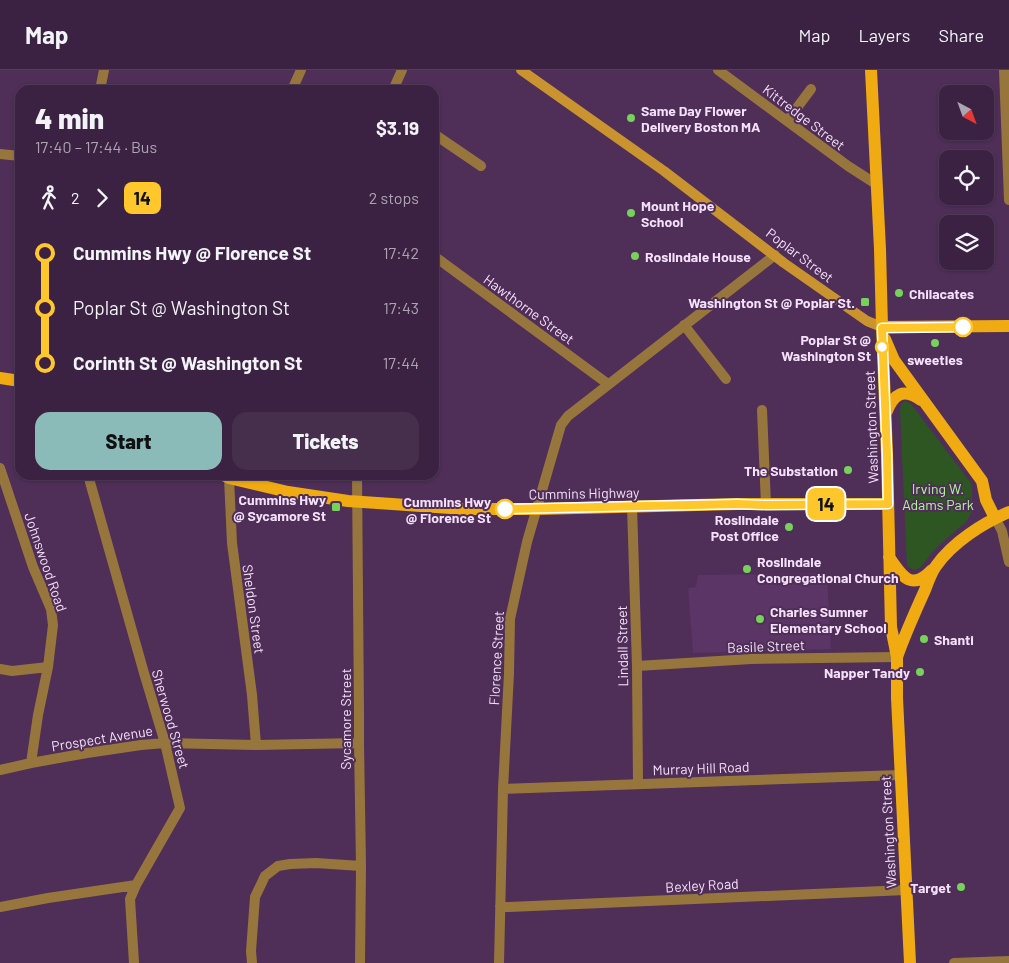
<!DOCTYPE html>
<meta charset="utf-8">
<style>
:root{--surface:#3b2242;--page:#462f4d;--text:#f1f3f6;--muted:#aca4b2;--line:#543f5b;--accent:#8bbbb9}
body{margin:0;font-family:Barlow,sans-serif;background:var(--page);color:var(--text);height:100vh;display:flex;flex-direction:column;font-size:19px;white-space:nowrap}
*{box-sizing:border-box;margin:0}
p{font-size:16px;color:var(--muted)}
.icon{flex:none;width:28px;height:28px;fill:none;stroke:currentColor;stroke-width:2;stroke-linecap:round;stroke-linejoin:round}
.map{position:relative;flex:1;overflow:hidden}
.sheet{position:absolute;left:15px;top:15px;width:424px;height:395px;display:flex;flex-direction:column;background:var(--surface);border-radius:15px;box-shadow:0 1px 4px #0004,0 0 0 1px var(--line)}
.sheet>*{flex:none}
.badge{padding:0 10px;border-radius:8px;font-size:18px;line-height:32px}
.needle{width:32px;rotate:139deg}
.fabs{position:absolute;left:939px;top:15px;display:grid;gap:10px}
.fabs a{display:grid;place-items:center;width:55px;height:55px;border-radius:10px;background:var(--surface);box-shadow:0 1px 4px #0004,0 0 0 1px var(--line);font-size:25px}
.map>.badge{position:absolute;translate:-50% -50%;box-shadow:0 0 0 2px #fff}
.legs{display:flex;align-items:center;gap:8px;height:55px;padding:0 20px;font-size:16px}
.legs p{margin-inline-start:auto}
.headline{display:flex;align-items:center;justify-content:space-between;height:85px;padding:0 20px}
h1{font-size:28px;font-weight:800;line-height:38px}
.action{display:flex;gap:10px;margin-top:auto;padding:10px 20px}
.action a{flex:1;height:58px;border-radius:15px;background:var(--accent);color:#111;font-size:20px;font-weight:800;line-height:58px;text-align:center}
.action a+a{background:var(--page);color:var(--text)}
ul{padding:0 20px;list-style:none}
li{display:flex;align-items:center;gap:18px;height:55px;font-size:19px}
li i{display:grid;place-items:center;width:8px;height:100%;margin:0 6px;background:currentColor}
li i::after{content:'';width:12px;height:12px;margin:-6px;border:4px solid;border-radius:50%;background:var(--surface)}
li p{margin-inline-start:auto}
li:first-child i{background:linear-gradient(#0000 50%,currentColor 0)}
li:last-child i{background:linear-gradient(currentColor 50%,#0000 0)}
header{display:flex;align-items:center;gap:30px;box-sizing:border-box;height:70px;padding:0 25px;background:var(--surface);border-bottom:1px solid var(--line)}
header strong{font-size:24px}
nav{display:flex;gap:28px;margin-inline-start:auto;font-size:18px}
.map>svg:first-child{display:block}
.built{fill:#5b3565}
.green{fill:#2e5622}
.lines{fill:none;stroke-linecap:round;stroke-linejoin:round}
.street{stroke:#97763e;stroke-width:10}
.secondary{stroke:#c99430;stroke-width:10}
.primary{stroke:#f0ab12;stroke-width:12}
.line-1-casing{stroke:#fff;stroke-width:11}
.line-1{stroke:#ffc72c;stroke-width:8}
.poi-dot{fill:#76d25a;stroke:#4f2e58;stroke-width:2}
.stop-1-dot{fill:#fff;stroke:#ffc72c;stroke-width:2.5}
.labels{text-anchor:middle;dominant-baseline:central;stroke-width:4;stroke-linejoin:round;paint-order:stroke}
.poi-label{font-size:14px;font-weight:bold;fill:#f4e0f9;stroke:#4f2e58;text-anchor:start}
.street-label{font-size:14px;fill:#f4e0f9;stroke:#4f2e58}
.stop-label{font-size:14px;font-weight:bold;fill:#f4e0f9;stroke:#4f2e58;text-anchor:end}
.park-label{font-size:14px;fill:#a8fa91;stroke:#4f2e58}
</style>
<header>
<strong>Map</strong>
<nav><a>Map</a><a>Layers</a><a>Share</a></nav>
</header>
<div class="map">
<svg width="1009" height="893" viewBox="0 0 1009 893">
<rect width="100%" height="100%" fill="#4f2e58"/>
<path class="built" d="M827,503L831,579L693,583L688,518L696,517L698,505Z"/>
<path class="green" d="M905,331L911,334L971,413L972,421V441L966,452L947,468L933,481L921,497L915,500L907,496L900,340L901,334Z"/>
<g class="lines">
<path class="street" d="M718,0L848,96L876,114
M1004,0L1009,130
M100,20L104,0
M292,20L301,0
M393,20L402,0
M787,51L811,19
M434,64L481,96
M0,84L20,86
M434,186L608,314
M684,255L726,309
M762,340L766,435
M0,398L33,497L51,539L53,555L48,597L38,645L31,693
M88,405L144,603L165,673L180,738L136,815L130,829L134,893
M357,405L359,643V673L361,796L360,893
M229,408L232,473L252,625L256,675
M632,436L637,596L638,714
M995,448L1002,461L1009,492
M637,596L751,589L897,587
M0,599L12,601L48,597
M0,700L31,693L87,683L141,675L165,673L256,675L359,673
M503,719L900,705
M500,836L509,837L906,820
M0,837L48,828L136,815
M252,893L251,881L255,827L265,806L278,796L290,794L316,793L361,796
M499,893L503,719L509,603L510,549L527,472L561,355L568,346L775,185
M954,893L1009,891"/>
<path class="secondary" d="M521,0L664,101L784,193L867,251L882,257"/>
<path class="primary" d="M871,0L880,179L882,257L887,384L891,557L897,587V628L910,893
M882,257L1009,256
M885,269L894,290L982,411L986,430L995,448
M0,308L20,311
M886,343C894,323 903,318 921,330
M223,405L229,408L288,422L348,431L465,439H537L737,434H888
M889,487C902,506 911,522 932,500
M897,587C905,564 915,542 925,520C928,512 931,503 936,496C953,472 983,453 1009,442"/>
</g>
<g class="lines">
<defs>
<path id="line-1" d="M505,439L737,434L766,435L888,434L887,384L882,258L963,257"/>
</defs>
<use href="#line-1" class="line-1-casing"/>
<use href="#line-1" class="line-1"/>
</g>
<g class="poi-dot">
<circle cx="631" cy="48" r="5"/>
<circle cx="631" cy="143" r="5"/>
<circle cx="635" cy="186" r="5"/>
<circle cx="899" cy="223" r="5"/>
<rect x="860" y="227" width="10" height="10" rx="2.5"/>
<circle cx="935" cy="273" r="5"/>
<circle cx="848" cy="400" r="5"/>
<rect x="331" y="432" width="10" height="10" rx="2.5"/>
<circle cx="789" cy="457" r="5"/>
<circle cx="747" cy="499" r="5"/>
<circle cx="760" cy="549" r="5"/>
<circle cx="924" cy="569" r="5"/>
<circle cx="920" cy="602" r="5"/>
<circle cx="961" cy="817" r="5"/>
</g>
<g class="stop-1-dot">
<circle cx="963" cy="257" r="9"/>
<circle cx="882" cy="277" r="6"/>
<circle cx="505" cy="439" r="9"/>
</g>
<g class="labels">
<g class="poi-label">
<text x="641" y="40">Same Day Flower<tspan x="641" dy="16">Delivery Boston MA</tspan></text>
<text x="641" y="135">Mount Hope<tspan x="641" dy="16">School</tspan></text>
<text x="645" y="186">Roslindale House</text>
<text x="909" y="223">Chilacates</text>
<text x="855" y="232" text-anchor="end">Washington St @ Poplar St.</text>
<text x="935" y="289" text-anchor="middle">sweeties</text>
<text x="838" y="400" text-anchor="end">The Substation</text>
<text x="326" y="429" text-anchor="end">Cummins Hwy<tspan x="326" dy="16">@ Sycamore St</tspan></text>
<text x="779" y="449" text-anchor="end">Roslindale<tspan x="779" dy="16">Post Office</tspan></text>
<text x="757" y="491">Roslindale<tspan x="757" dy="16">Congregational Church</tspan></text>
<text x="770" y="541">Charles Sumner<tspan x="770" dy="16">Elementary School</tspan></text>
<text x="934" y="569">Shanti</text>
<text x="910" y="602" text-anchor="end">Napper Tandy</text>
<text x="951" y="817" text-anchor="end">Target</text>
</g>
<g class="street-label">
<text transform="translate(804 47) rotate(37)">Kittredge Street</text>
<text transform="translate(800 185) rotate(37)">Poplar Street</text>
<text transform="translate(529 239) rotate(36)">Hawthorne Street</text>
<text transform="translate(871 357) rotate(-92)">Washington Street</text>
<text transform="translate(584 423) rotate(-1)">Cummins Highway</text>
<text transform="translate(46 492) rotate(71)">Johnswood Road</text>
<text transform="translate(254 539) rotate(82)">Sheldon Street</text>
<text transform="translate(622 576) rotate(-91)">Lindall Street</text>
<text transform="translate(766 576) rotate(-2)">Basile Street</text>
<text transform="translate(496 588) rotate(-87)">Florence Street</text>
<text transform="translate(171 649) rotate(74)">Sherwood Street</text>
<text transform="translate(345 649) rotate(-90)">Sycamore Street</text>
<text transform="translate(102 668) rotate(-9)">Prospect Avenue</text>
<text transform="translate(701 698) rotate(-2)">Murray Hill Road</text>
<text transform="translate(888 762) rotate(-93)">Washington Street</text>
<text transform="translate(702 815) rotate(-3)">Bexley Road</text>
</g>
<g class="stop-label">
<text x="871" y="269">Poplar St @<tspan x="871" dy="16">Washington St</tspan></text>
<text x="491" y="431">Cummins Hwy<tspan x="491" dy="16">@ Florence St</tspan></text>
</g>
<g class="park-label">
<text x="938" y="418">Irving W.<tspan x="938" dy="16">Adams Park</tspan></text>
</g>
</g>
</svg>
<div class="fabs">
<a><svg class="needle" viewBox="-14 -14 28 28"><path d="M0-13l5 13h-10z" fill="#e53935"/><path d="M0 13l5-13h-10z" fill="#aca4b2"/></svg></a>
<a><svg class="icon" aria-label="locate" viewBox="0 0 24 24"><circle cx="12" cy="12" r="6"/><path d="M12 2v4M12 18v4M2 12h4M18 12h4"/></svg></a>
<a><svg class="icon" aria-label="layers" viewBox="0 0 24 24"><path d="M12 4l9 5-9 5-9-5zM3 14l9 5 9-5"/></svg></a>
</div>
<b class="badge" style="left:826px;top:434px;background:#ffc72c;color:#111">14</b>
<section class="sheet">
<div class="headline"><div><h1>4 min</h1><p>17:40 – 17:44 · Bus</p></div><b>$3.19</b></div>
<div class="legs"><svg class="icon" aria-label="walk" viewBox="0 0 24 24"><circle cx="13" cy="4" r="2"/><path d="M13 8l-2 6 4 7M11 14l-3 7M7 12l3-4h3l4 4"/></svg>2<svg class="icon" aria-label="forward" viewBox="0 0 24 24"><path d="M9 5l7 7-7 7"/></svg><b class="badge" style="background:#ffc72c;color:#111">14</b><p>2 stops</p></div>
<ul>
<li><i style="color:#ffc72c"></i><b>Cummins Hwy @ Florence St</b><p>17:42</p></li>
<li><i style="color:#ffc72c"></i><span>Poplar St @ Washington St</span><p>17:43</p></li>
<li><i style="color:#ffc72c"></i><b>Corinth St @ Washington St</b><p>17:44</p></li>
</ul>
<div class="action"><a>Start</a><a>Tickets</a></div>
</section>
</div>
